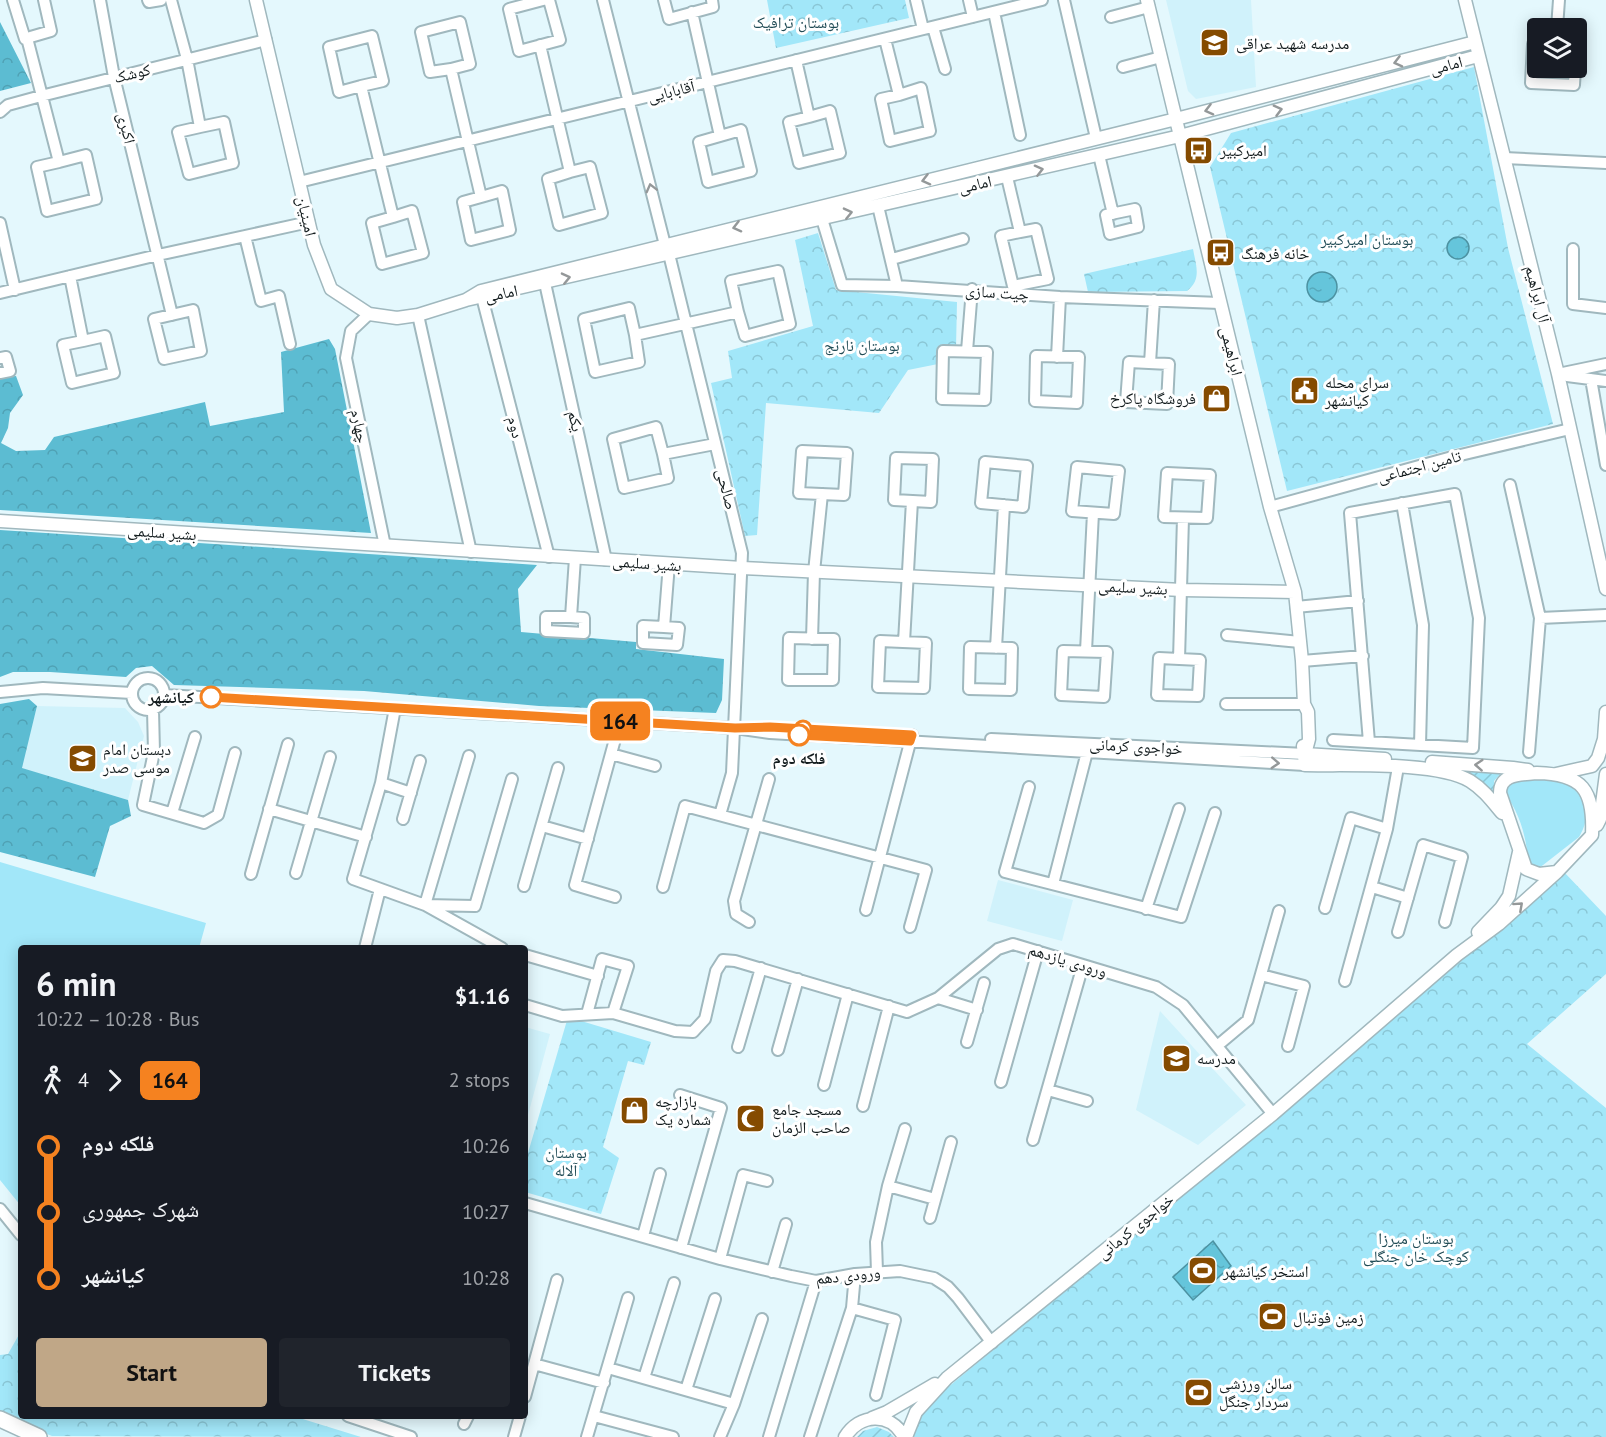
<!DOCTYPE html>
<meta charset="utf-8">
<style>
:root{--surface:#171b24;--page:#20242c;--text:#f1f3f6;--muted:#9ea1a6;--accent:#c0a787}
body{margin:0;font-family:"PT Sans","Noto Naskh Arabic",sans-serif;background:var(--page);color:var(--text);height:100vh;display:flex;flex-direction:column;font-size:22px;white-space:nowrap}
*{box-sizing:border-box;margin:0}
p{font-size:20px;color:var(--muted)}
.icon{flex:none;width:33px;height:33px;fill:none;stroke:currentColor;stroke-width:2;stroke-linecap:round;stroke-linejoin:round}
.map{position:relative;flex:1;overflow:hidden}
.drawer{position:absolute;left:18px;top:945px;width:510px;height:474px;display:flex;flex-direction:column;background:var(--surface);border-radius:6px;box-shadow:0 3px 15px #0003}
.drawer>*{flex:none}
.badge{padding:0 12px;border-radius:9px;font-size:21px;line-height:39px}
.buttons{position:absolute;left:1527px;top:18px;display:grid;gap:12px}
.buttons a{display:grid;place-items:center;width:60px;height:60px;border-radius:6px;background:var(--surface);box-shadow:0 3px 15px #0003;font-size:30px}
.map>.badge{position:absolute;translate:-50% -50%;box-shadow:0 0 0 3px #fff}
.legs{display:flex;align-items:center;gap:9px;height:66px;padding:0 18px;font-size:20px}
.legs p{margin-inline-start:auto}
.summary{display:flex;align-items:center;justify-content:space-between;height:102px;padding:0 18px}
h1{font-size:33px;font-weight:700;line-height:45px}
.cta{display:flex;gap:12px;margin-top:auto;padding:12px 18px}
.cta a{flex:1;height:69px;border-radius:6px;background:var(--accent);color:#111;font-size:24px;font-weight:700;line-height:69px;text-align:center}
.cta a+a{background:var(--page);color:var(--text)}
ul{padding:0 18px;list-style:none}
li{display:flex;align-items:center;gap:21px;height:66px;font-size:22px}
li i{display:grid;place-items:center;width:9px;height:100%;margin:0 8px;background:currentColor}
li i::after{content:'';width:15px;height:15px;margin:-8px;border:4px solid;border-radius:50%;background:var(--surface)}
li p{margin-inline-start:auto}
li:first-child i{background:linear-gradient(#0000 50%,currentColor 0)}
li:last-child i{background:linear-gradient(currentColor 50%,#0000 0)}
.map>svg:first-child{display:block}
.built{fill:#d0f2fb}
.grass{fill:#a2e7f9}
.forest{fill:url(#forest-crowns)}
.park{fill:url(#park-crowns)}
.garden{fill:url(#garden-furrows)}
.water{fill:url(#water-ripples);stroke:#4c92a2;stroke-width:1.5}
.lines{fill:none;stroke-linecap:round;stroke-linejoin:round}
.minor-casing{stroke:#a0b8be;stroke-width:14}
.major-casing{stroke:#a0b8be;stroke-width:15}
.highway-casing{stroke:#a0b8be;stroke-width:18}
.minor{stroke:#fff;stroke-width:10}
.major{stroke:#fff;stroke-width:12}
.highway{stroke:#fff;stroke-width:15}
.oneway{stroke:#949899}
.line-1-casing{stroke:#fff;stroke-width:14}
.line-1{stroke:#f58220;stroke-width:9}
.stop-1-dot{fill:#fff;stroke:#f58220;stroke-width:3}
.labels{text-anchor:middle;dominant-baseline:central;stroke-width:6;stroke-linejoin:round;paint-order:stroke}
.park-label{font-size:16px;fill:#214c56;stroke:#fff}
.poi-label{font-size:16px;fill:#121b1d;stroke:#fff;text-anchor:start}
.street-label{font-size:16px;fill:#121b1d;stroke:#fff}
.stop-label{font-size:16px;font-weight:bold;fill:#121b1d;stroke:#fff;text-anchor:end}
</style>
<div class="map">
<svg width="1606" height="1437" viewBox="0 0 1606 1437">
<defs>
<pattern id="forest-crowns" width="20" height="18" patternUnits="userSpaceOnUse" patternTransform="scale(1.5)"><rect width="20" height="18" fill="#5cbcd2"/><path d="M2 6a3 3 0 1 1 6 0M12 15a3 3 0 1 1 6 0" fill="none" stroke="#4fa1b4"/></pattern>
<pattern id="park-crowns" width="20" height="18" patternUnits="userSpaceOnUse" patternTransform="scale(1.5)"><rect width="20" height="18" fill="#a2e7f9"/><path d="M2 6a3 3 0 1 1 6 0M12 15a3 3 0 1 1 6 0" fill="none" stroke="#8ac6d5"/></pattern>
<pattern id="garden-furrows" width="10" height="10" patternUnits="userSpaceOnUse" patternTransform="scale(1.5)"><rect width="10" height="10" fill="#a2e7f9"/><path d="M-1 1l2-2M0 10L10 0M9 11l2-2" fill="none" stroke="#8ac6d5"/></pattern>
<pattern id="water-ripples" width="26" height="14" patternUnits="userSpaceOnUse" patternTransform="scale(1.5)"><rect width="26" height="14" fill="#65c5db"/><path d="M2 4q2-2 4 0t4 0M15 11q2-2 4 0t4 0" fill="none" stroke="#57a9bc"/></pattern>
</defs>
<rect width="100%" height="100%" fill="#e4f8fd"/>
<path class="built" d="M1166,0H1251L1256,87L1196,99L1188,91Z
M37,706L125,708L138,722L144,736L128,800L21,768Z
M998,880L1073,900L1062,941L987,921Z
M1160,1011L1246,1105L1198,1145L1136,1110Z
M525,1027L550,1034L525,1126Z"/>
<path class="grass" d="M1515,779C1541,780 1575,774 1584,805C1588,817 1585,827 1579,837L1538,869H1535L1528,863C1527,839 1520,812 1504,793L1505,787Z
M0,862L206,923L199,948H21V1206L0,1180Z"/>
<path class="forest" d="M0,22L31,83L0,91Z
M329,339L335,349L371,533L0,510V377L16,376L23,395L10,413L8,428L1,443L16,451L45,450L54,437L205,402L210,426L284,412L281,352Z
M0,530L537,565L518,589L521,632L636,642V649L724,659L722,700L716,713L539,706L364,691L174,685L152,666L136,668L126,677L50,672H13L0,677Z
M29,699L37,706L22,768L128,800L131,816L110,826L95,877L0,852V704Z"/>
<path class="park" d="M767,0H905L909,18L776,48Z
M1474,67L1508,248L1553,424L1287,491L1210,167L1231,133Z
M818,233L836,290L957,302L956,348L938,364L908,370L879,413L766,403L757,535L745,536L711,383L732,378L728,351L813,326L795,240Z
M1193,249C1196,266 1202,279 1187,291L1088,292L1084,274Z
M1564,872L1606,916V974L1527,1044L1606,1108V1437H912L918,1418L935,1398L1454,967Z
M568,1017L651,1042L644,1065L628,1061L603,1147L619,1158L601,1214L525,1192V1163Z
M21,1331V1416H293L361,1437L52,1436L24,1425L0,1413V1355L8,1354Z"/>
<path class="garden" d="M1440,765L1503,771L1494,781V798Z
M877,1427L889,1432L894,1437H857L863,1431Z"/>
<path class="water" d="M1447 248a11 11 0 1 1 22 0a11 11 0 1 1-22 0Z
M1307 287a15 15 0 1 1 30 0a15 15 0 1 1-30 0Z
M1213,1241L1231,1266L1193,1300L1173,1277Z"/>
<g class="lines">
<defs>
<path id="minor" d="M13,0L25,39L27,38L59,162L86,155L96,199L47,211L37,167L59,162
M100,0L114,77L172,315
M148,0L149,2L161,0
M171,0L187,59L200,127L224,122L233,163L189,174L178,132L200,127
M543,0L509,9L519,51L560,40L549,0
M603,0L665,245
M664,0L669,19L713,7L712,0
M916,0L923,29
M969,0L973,17
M1064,0L1096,138
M692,12L720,136L741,130L751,171L708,182L699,142L720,136
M994,12L1020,135
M1111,17L1149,7
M933,27L945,69
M1557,28L1559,0
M27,38L51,31L44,0
M885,39L899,95L921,88L930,131L890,141L881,99L899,95
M1538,44H1533L1531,83L1574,85L1575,68
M540,45L570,172L590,167L602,213L559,225L548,179L570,172
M796,60L809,117L830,111L840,153L799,163L789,122L809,117
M1123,67L1161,57
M451,69L430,72L421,32L460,22L470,64L451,69L481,197L502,191L510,230L471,240L463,202L481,197
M361,86L339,92L329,47L372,36L383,81L361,86L393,217L412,211L423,253L382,264L372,223L393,217
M0,112L8,105L41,96L266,40
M1099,155L1113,214
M1504,158L1606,163
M1007,177L1020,232L1036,229L1048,279L1013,286L1001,236L1020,232
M299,182L1042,0
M878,206L897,286
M1135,209L1138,227L1110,234L1106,215Z
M822,219L842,285L897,286L1060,297L1220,303
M0,223L15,290
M245,236L261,301L279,296L290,344
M1573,249V304L1606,308
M669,254L742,553L732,773L720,815
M892,259L963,239
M70,276L83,341L105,336L114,373L72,383L63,345L83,341
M545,283L606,560
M0,293L158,255L309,222
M482,297L549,557
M193,310L201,351L164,359L154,319Z
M369,314L351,331L346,358L385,546
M418,315L471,552
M635,335L639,362L595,372L584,319L629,308L635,335L738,312L731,281L778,271L790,324L745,336L738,312
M943,351L987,352L985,400L942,399Z
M967,351L972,289
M1036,356L1079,357L1077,403L1035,401Z
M1057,357L1060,297
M0,358L6,357L10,371L0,373
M1129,362L1169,364L1167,404L1126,402Z
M1150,363L1154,300
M1558,374L1606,364
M1567,376L1606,381
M1591,379L1606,465
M802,451L847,453L844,495L799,493Z
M663,454L656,427L613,439L624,488L668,478L663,454L715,444
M896,458L933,459L931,502L894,500Z
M985,462L1027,466L1023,507L981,503Z
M1077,467L1119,471L1114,514L1072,511Z
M1167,473L1210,475L1207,518L1164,517Z
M1510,485L1540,618L1529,752
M1402,503L1423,625L1420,745
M1270,507L1452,457L1570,429
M1296,607L1358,601
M571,617H546V631L584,633V618L571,617L575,558
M1540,618L1606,615
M664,627L643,626V643L677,645L679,628L664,627L669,564
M1227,635L1300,642
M789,638L834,639L833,680H788Z
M812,639L814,572L822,494
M880,641L926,643L924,688L878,687Z
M904,642L912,501
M970,647L1012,648L1011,690L969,689Z
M996,648L1004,505
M1063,651L1107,652L1104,697L1061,695Z
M1086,651L1093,513
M1159,658L1200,660L1198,696L1157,695Z
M1179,659L1183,518
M1302,661L1363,656
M132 694a16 16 0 1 1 32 0a16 16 0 1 1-32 0Z
M0,692L43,688L132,693
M165,695L735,728L770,733L1305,765
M1226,704H1304
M395,708L381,783L353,879L425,905L502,948
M153,710L154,752L143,805L204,823L218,815L235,753
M991,739L1305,754
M1333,740L1473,748L1479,618L1455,494L1350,513L1369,742
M611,754L655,766
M469,756L425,905L475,906L512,779
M381,783L411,793
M1029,787L1005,872L1181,917L1215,813
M269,809L366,837
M172,813L195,737
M403,819L420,761
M542,826L588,839
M296,873L330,757
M251,874L288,744
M1053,884L1087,752
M524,886L558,768
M663,887L685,806L926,870L910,927
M1372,887L1408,898
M615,897L575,885L620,721
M1325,908L1351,818L1387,829
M1146,909L1179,809
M866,910L912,735
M749,922L736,914L734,901L769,779
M1398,932L1423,845L1462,857L1445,922
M365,948L380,889
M525,955L598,976
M1261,975L1304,986L1288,1046
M1345,981L1387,829L1398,767
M938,998L977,1010
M525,1005L562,1016L613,1013L628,966L602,959L587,1014
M613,1013L675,1031L693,1032L705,1019L716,971L723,960L735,961L907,1012L938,998L998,949L1013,944L1156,987L1183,1005L1273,1114
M967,1042L984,983
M1217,1046L1248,1020L1279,911
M738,1047L761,968
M778,1050L798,979
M1001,1082L1038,951
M824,1085L848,994
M1048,1090L1087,1101
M680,1095L721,1108L681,1248
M863,1106L889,1006
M1033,1140L1083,965
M888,1186L935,1199
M525,1203L720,1259L791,1276L816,1281L855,1274L900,1271L934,1278L948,1287L958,1298L992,1343
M0,1209L21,1235
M930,1218L951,1142
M643,1236L660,1174
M720,1259L743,1175L767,1181
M772,1272L786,1224
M877,1272L876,1242L888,1186L905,1129
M852,1308L895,1320L876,1395
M534,1364L604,1383
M608,1368L734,1404L720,1437
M644,1378L674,1283
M686,1390L715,1299
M525,1397L557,1280
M734,1404L762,1319
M348,1416L411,1437
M594,1416L673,1437
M464,1424L468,1416
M514,1437L520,1416
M587,1437L628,1298
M769,1437L816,1281
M810,1437L852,1308L855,1274"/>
<path id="major" d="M256,0L314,245L331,289L369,314L397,318L418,315L466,300
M1147,0L1270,507L1295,592L1302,661L1304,704L1308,712L1309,739L1305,754
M1465,0L1558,374L1606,589
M1475,42L1176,119L481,291L466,300L1180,136L1478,56
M0,521L742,568L1182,590L1295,592
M1606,712L1604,739L1606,745
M1303,746L1305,765C1345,766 1437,761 1470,781C1483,789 1492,801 1502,813
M1305,754L1385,759
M1432,762L1513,768L1528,770
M1537,773C1583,774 1594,790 1592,835L1557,872L1539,874L1526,869L1500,793C1500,773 1521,775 1537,773Z
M1556,774L1592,766L1598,758L1604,739
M1597,825L1600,819L1606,774
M1478,932L1501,908L1509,896L1519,852
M872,1418L887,1412L935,1384
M845,1437C859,1414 890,1411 904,1437
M906,1437L916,1412L947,1378L1273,1114L1457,955L1499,924L1557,872"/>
<path id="highway" d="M0,1419L39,1437"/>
</defs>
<use href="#minor" class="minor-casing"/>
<use href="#major" class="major-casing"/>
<use href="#highway" class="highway-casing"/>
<use href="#minor" class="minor"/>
<use href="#major" class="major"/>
<use href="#highway" class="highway"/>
</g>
<defs><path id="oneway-chevron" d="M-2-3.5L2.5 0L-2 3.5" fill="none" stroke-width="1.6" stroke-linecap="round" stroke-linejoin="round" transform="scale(1.5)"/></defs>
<g class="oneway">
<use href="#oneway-chevron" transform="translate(1398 62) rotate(166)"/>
<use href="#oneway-chevron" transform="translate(1209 110) rotate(166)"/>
<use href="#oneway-chevron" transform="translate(1278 110) rotate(-15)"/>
<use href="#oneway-chevron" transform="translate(1039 170) rotate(-14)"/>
<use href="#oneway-chevron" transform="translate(926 180) rotate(166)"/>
<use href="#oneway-chevron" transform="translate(651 188) rotate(-104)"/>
<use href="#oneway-chevron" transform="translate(848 213) rotate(-13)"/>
<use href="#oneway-chevron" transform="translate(737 227) rotate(166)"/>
<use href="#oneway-chevron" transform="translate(566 278) rotate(-13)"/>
<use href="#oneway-chevron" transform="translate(1275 763) rotate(3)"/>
<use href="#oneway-chevron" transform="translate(1479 765) rotate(-176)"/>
<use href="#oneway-chevron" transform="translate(1519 906) rotate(-42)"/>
</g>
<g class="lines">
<defs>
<path id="line-1" d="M211,697L735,728L770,727L912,735L910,741L799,735"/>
</defs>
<use href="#line-1" class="line-1-casing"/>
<use href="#line-1" class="line-1"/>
</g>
<defs>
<symbol id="school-square" viewBox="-11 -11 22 22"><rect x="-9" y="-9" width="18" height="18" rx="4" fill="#854b00" stroke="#fff"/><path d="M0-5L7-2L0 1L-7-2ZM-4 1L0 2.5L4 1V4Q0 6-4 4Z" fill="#fff"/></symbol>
<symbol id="bus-square" viewBox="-11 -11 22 22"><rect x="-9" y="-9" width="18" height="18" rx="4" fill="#854b00" stroke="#fff"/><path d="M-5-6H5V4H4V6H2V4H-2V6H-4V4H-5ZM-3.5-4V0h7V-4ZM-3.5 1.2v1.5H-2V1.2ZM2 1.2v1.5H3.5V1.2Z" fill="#fff"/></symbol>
<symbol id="civic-square" viewBox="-11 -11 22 22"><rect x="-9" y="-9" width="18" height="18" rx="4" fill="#854b00" stroke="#fff"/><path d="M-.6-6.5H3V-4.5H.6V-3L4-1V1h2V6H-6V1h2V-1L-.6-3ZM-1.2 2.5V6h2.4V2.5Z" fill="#fff"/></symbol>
<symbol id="shop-square" viewBox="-11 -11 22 22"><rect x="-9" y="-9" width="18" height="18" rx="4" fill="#854b00" stroke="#fff"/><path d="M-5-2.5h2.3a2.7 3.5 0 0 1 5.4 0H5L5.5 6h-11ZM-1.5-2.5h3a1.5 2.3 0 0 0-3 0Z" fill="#fff"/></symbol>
<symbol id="mosque-square" viewBox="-11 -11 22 22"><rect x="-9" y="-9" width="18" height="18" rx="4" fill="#854b00" stroke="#fff"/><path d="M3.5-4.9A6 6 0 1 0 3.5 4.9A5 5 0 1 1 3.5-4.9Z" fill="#fff"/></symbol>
<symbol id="stadium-square" viewBox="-11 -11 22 22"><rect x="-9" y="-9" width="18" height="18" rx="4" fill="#854b00" stroke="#fff"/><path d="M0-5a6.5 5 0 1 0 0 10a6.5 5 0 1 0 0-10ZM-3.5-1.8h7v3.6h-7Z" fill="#fff"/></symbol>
</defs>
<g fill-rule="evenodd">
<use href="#school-square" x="1198" y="26" width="33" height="33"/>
<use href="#bus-square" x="1182" y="134" width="33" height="33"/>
<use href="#bus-square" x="1204" y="236" width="33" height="33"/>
<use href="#civic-square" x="1288" y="374" width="33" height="33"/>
<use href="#shop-square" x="1200" y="382" width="33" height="33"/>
<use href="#school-square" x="66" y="742" width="33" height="33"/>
<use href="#school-square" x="1160" y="1042" width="33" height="33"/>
<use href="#shop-square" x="618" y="1094" width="33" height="33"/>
<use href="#mosque-square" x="734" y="1102" width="33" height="33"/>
<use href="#stadium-square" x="1186" y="1254" width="33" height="33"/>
<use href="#stadium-square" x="1256" y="1300" width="33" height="33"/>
<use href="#stadium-square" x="1182" y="1376" width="33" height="33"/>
</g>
<g class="stop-1-dot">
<circle cx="211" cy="697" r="10"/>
<circle cx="803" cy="729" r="8"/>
<circle cx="799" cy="735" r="10"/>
</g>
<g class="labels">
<g class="park-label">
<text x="796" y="22">بوستان ترافیک</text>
<text x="1367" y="239">بوستان امیرکبیر</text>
<text x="862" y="345">بوستان نارنج</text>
<text x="566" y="1152">بوستان<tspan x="566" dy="18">آلاله</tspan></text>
<text x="1416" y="1238">بوستان میرزا<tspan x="1416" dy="18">کوچک خان جنگلی</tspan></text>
</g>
<g class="poi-label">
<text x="1236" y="43">مدرسه شهید عراقی</text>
<text x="1220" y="150">امیرکبیر</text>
<text x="1241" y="253">خانه فرهنگ</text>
<text x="1325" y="382">سرای محله<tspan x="1325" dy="18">کیانشهر</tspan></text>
<text x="1196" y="398" text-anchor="end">فروشگاه پاکرخ</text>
<text x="103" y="749">دبستان امام<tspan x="103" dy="18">موسی صدر</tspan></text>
<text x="1197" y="1058">مدرسه</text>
<text x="655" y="1101">بازارچه<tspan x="655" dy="18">شماره یک</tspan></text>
<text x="772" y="1109">مسجد جامع<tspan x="772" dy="18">صاحب الزمان</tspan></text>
<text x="1223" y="1271">استخر کیانشهر</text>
<text x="1293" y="1317">زمین فوتبال</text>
<text x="1219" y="1383">سالن ورزشی<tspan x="1219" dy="18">سردار جنگل</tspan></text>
</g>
<g class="street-label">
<text transform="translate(1446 65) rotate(-15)">امامی</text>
<text transform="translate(132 73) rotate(-14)">کوشک</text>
<text transform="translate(671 91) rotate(-14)">آقابابایی</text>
<text transform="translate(127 128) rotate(76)">اکبری</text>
<text transform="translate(975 184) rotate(-13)">امامی</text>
<text transform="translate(307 216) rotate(77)">امینیان</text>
<text transform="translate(997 292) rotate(4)">چیت سازی</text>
<text transform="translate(501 293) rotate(-12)">امامی</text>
<text transform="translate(1538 294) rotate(76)">آل ابراهیم</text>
<text transform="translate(1232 351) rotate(76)">ابراهیمی</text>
<text transform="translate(576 421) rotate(77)">یکم</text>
<text transform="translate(360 426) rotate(78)">چهارم</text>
<text transform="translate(516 427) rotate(76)">دوم</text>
<text transform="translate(1419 466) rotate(-15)">تامین اجتماعی</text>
<text transform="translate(727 489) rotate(76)">صالحی</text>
<text transform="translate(162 532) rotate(4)">بشیر سلیمی</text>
<text transform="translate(647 563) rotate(4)">بشیر سلیمی</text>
<text transform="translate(1133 587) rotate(3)">بشیر سلیمی</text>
<text transform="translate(1136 746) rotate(3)">خواجوی کرمانی</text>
<text transform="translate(1068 960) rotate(17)">ورودی یازدهم</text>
<text transform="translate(1135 1226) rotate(-39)">خواجوی کرمانی</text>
<text transform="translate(848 1275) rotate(-6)">ورودی دهم</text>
</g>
<g class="stop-label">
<text x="194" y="697">کیانشهر</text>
<text x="799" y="758" text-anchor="middle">فلکه دوم</text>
</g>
</g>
</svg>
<div class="buttons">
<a><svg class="icon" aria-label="layers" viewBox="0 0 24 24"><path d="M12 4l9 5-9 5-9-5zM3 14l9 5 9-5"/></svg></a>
</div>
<b class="badge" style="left:620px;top:721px;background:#f58220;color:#111">164</b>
<section class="drawer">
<div class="summary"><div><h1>6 min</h1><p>10:22 – 10:28 · Bus</p></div><b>$1.16</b></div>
<div class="legs"><svg class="icon" aria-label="walk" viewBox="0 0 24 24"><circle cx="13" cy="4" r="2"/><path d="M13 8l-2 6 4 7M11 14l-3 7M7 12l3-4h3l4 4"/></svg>4<svg class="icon" aria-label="forward" viewBox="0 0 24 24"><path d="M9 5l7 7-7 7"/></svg><b class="badge" style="background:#f58220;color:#111">164</b><p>2 stops</p></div>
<ul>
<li><i style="color:#f58220"></i><b>فلکه دوم</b><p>10:26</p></li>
<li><i style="color:#f58220"></i><span>شهرک جمهوری</span><p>10:27</p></li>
<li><i style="color:#f58220"></i><b>کیانشهر</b><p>10:28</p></li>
</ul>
<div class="cta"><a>Start</a><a>Tickets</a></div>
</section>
</div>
